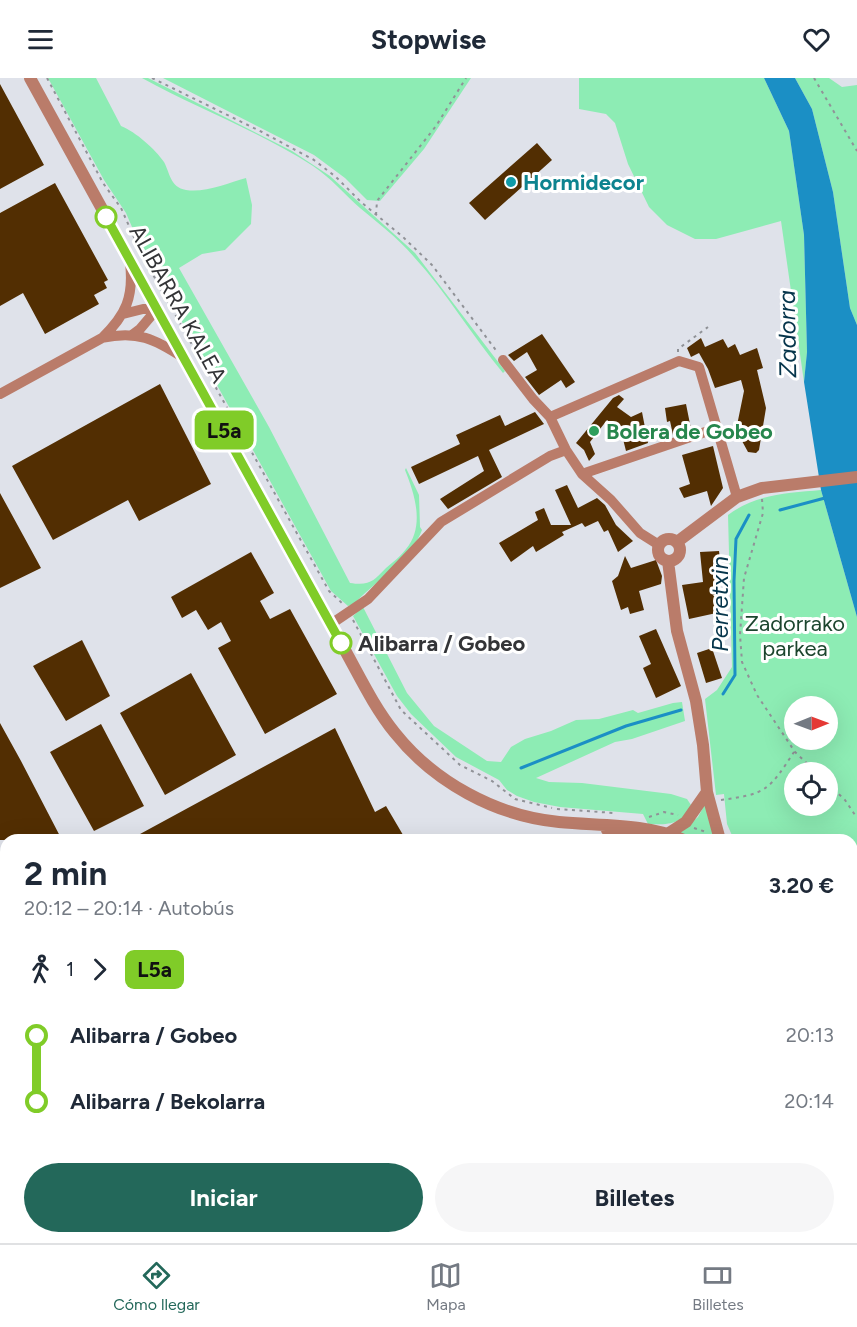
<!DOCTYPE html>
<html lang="es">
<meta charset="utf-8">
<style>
:root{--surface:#fff;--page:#f6f6f7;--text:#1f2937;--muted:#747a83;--line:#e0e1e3;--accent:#23685a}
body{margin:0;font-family:Figtree,sans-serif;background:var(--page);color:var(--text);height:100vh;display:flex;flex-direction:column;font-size:22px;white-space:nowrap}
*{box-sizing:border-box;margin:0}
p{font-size:20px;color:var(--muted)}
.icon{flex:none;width:33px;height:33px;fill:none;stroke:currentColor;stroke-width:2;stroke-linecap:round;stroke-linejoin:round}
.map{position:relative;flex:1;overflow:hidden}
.panel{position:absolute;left:0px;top:756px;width:858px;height:410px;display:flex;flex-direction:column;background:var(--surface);border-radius:18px 18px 0 0;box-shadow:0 6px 24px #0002}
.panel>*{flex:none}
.badge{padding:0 12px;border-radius:9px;font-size:21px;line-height:39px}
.needle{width:39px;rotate:89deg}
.fabs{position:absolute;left:784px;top:618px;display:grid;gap:12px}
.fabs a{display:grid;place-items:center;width:54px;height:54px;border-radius:50%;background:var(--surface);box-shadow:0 6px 24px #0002;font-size:30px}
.map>.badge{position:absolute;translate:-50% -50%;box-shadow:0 0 0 3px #fff}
.legs{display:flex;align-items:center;gap:9px;height:66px;padding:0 24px;font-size:20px}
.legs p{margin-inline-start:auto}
.overview{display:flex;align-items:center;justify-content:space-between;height:102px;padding:0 24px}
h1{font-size:33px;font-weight:700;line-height:45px}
.action{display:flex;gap:12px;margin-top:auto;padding:12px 24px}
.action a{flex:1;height:69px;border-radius:36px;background:var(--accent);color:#fff;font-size:24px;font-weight:700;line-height:69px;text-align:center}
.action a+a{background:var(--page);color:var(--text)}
ul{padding:0 24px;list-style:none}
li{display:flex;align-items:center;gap:21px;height:66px;font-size:22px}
li i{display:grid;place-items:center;width:9px;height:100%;margin:0 8px;background:currentColor}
li i::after{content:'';width:15px;height:15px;margin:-8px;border:4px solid;border-radius:50%;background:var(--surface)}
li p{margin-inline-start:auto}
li:first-child i{background:linear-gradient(#0000 50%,currentColor 0)}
li:last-child i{background:linear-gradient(currentColor 50%,#0000 0)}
header{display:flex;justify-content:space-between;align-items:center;height:78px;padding:0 24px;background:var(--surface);font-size:27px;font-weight:700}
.tab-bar{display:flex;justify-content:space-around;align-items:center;height:84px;border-top:2px solid var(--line);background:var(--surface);font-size:16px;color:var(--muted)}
.tab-bar a{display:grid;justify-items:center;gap:3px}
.tab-bar .on{color:var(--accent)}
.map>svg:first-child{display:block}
.green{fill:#8decb4;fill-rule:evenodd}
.water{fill:#1b8fc5}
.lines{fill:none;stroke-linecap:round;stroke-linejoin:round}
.stream{stroke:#1b8fc5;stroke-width:3}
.building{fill:#522e02}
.path{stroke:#909297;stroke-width:2;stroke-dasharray:3 4.5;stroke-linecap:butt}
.minor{stroke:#ba7c6a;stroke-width:10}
.tertiary{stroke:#ba7c6a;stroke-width:12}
.line-1-casing{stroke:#fff;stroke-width:14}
.line-1{stroke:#80cc28;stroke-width:9}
.culture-dot{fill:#0f9aa8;stroke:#fff;stroke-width:2}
.stop-1-dot{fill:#fff;stroke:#80cc28;stroke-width:3}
.leisure-dot{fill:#2e9e5b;stroke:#fff;stroke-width:2}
.labels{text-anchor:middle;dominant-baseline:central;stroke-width:6;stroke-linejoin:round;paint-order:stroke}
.culture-label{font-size:22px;font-weight:bold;fill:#0d838f;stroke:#fff;text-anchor:start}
.street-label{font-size:22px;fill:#333437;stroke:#fff}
.leisure-label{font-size:22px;font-weight:bold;fill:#27864d;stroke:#fff;text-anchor:start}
.park-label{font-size:22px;fill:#1c452e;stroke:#fff}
.stop-label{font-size:22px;font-weight:bold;fill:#333437;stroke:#fff;text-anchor:start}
.water-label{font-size:24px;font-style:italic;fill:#06354b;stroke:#fff}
</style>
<header><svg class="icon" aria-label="menu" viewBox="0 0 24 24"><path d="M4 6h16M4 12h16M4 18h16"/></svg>Stopwise<svg class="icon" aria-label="heart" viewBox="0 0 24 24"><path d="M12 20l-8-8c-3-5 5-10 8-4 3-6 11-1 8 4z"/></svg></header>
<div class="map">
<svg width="857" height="1165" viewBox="0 0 857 1165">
<rect width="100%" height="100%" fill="#dfe2ea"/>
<path class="green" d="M48,0H96L121,48C136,54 155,71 164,84C170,95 170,109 186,112C205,115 228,105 246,100L252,127L251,146L225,172L202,176L179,190L269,349L350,505C370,508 373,503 386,490C393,484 401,478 406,471C425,448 415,417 405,392L406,390L419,417L420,449L422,452C411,482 375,503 354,526L348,528L331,513L141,170L126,135L104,102Z
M142,0H148L292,73L330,98L415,175L505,293L503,295C472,258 447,215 414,179C398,160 379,146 360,130C344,116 331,100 313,88C259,53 198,31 142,0Z
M163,0H471L424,71L380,123L367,122L345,100L314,77Z
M579,0H764L789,53L804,157L807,274L804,304L781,143L716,161H695L667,147L649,129L628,86L615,45L606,36L579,31Z
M795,0H829L842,9L857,7V247L850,230L833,114L812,31Z
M821,412L857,539V876L852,869V762H734L727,746L724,716L716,717L705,621L717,612L732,589L728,437C756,416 788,415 821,412ZM795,628H828V662H795ZM795,694H828V728H795Z
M363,529L407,615L434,648L487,683L501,684L511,669L525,661L551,653L576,642L599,641L633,632L638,635L673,625L682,624L685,643L632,661L615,664L536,700L549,704L582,705L671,716L687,721L691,727C684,747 666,747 648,746L643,736L560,729L534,724L517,718L507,712L499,702L456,679L411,636L397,618L353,538Z
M705,726L716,762H694L680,755L698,739Z"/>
<path class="water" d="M764,0H795L812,31L833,114L850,230L857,247V539L821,412L804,304L807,274L804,157L789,53Z"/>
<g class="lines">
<path class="stream" d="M780,432L825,420
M723,616L735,597L734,503L736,461L749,437
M521,690L626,648L681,632"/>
</g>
<path class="building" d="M0,6L44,87L0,111Z
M537,65L552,82L485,142L469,125Z
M55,105L108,202L104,204L107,210L94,217L99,226L45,256L23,215L0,228V135Z
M542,256L575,304L566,310L561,302L539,317L525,299L537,292L527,274L514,283L508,277Z
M701,260L705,269L723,261L728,270L735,266L740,277L757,270L763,290L757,292L766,330L759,372L756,375L748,374L742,363L734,362L744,313L741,302L715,310L708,291L699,275L691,279L687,270Z
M160,306L211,406L139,443L128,422L53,462L12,388Z
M619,317L624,321L617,329L631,339L642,334L648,365L626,373L621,353L607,342L590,364L595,376L589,383L584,372L576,365L613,320Z
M686,326L691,351L673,357L670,343L667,344L665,330Z
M535,334L544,346L489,372L502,399L448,431L440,421L484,393L478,378L419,406L411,389L460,366L456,357L500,337L505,348Z
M713,368L723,410L711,428L707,413L684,420L679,410L690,406L682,377Z
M567,407L578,430L597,420L605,427L616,447L633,463L618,474L608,452L604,454L598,443L585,449L582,445L562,454L564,457L536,474L533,468L511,484L499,465L538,442L535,434L544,430L551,447H571L555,412Z
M0,415L41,490L0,510Z
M719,473L722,499H715L721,534L689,541L682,507L703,504L700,474Z
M251,474L274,515L260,523L270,541L290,531L337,616L265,656L218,570L231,563L221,544L208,552L196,532L182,540L171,519Z
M625,478L631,490L656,482L662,498L661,506L639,513L644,532L630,536L628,529L621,532L612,503L618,498Z
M656,551L681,608L656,620L643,590L651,586L639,558Z
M82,562L110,618L66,643L33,588Z
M712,570L722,600L706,605L697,575Z
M191,595L236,677L165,717L120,635Z
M0,645L21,683L62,762H0Z
M101,646L144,728L94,753L50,674Z
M335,650L375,734L386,728L406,762H129Z"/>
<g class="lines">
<path class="path" d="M47,0L103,105L121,130L141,175L329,513L342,525
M152,0L262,54L314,82L336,99L361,124L403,159L432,187L498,275
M814,0L857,73
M376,137L377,123L436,48L466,0
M678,274V271L708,249
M762,421L763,435L744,500L740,557L742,584L757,617L795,674L816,694
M353,542L401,632L460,687L492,703L515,721L552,730
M828,706L845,722L857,740
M721,722C767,716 769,712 794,674
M557,731L614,735
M649,739L664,734L678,737
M694,750L706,754
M852,878L857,888
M325,1165L335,1160"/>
<path class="minor" d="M123,236L143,231H157
M132,257L140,251L157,231
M102,260C137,252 155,261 184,280
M503,282L533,321L550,339L566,372L582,396L611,422L640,455L659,467
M0,316L102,260C126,237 134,219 130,185
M550,339L679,283L699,289L737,419
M582,396L717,350
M331,546L368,521L441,444L550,378L566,372
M597,1160L600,1165"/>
<path class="tertiary" d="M30,0L341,565C358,595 373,628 395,655C434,704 496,738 559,744C600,748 645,745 684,762
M658 472a11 11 0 1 1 22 0a11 11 0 1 1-22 0Z
M677,464L737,419L762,410L857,399
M668,483L677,553L696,623L703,667L707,714L720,762
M607,752L642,762
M669,755L686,744L707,714
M852,981L857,990
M359,1165L369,1160"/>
</g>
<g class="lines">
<defs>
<path id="line-1" d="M106,139L341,565"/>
</defs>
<use href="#line-1" class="line-1-casing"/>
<use href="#line-1" class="line-1"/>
</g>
<circle class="culture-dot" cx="511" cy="104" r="6"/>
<g class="stop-1-dot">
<circle cx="106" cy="139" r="10"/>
<circle cx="341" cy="565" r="10"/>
</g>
<circle class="leisure-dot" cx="594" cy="353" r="6"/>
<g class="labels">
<g class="culture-label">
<text x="523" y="104">Hormidecor</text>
</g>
<g class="street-label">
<text transform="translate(178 226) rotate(61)">ALIBARRA KALEA</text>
</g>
<g class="leisure-label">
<text x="606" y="353">Bolera de Gobeo</text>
</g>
<g class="park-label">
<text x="795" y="545">Zadorrako<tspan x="795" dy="25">parkea</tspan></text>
</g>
<g class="stop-label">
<text x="358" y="565">Alibarra / Gobeo</text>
</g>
<g class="water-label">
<text transform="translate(787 256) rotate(-91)">Zadorra</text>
<text transform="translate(719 526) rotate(-90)">Perretxin</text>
</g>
</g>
</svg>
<div class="fabs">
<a><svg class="needle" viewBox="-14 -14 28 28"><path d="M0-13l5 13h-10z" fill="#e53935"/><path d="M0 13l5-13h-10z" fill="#747a83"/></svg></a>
<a><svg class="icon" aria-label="locate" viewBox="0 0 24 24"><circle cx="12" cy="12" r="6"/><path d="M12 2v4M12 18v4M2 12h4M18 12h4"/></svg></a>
</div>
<b class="badge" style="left:224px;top:352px;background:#80cc28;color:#111">L5a</b>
<section class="panel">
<div class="overview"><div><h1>2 min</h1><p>20:12 – 20:14 · Autobús</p></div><b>3.20 €</b></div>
<div class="legs"><svg class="icon" aria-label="walk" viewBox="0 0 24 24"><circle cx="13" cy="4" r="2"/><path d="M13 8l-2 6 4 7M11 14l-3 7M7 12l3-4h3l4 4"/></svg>1<svg class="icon" aria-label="forward" viewBox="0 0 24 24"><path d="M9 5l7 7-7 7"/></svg><b class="badge" style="background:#80cc28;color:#111">L5a</b></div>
<ul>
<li><i style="color:#80cc28"></i><b>Alibarra / Gobeo</b><p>20:13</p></li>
<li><i style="color:#80cc28"></i><b>Alibarra / Bekolarra</b><p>20:14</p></li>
</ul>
<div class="action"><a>Iniciar</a><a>Billetes</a></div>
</section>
</div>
<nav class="tab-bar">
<a class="on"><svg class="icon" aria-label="directions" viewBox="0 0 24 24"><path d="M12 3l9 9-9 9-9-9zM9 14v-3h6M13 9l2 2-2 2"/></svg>Cómo llegar</a>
<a><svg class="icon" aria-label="map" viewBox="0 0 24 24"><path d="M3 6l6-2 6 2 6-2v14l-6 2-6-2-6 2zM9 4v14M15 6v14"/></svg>Mapa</a>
<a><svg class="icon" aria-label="tickets" viewBox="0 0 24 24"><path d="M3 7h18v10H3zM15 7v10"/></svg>Billetes</a>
</nav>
